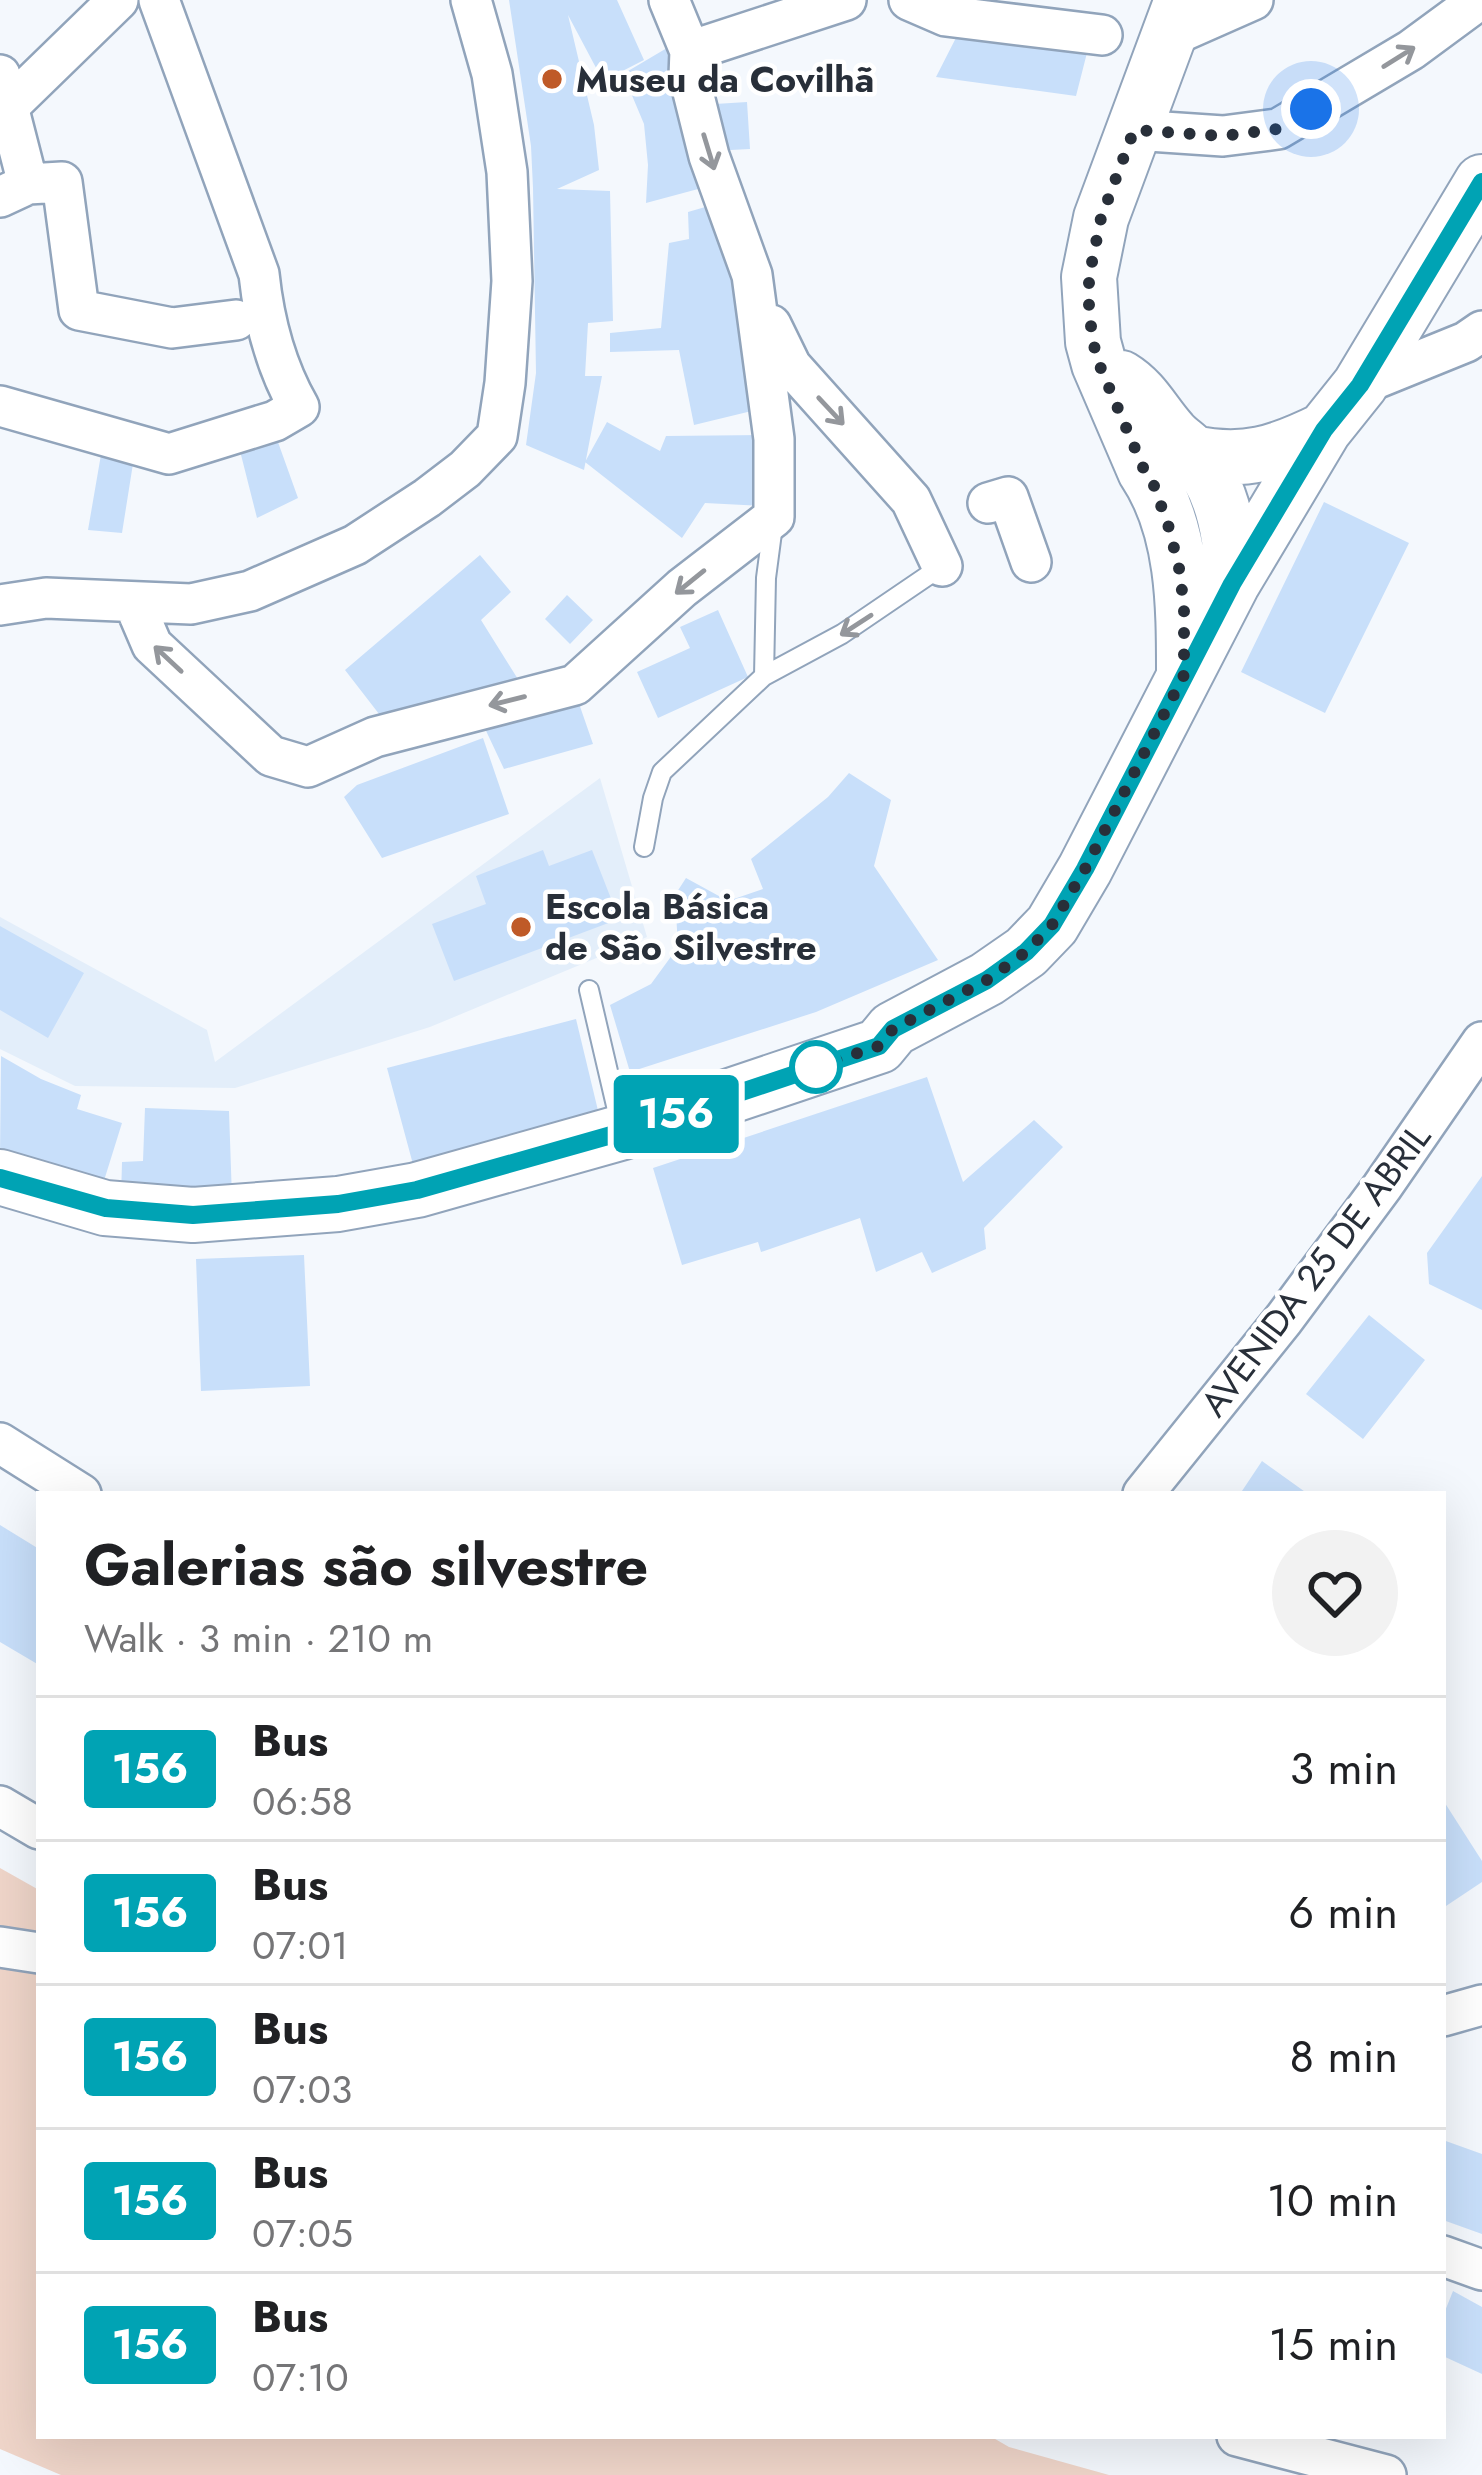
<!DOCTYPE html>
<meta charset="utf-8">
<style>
:root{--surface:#fff;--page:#f2f2f2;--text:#202124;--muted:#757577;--line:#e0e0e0}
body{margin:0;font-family:Jost,sans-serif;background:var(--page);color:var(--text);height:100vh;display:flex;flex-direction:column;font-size:45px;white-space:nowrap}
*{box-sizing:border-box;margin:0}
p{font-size:39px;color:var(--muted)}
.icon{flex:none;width:66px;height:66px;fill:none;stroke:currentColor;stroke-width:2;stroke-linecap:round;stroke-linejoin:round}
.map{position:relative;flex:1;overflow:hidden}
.sheet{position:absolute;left:36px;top:1491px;width:1410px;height:948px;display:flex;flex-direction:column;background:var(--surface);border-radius:0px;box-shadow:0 12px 48px #0002}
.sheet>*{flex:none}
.badge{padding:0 24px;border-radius:9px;font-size:42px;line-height:78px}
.you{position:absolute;width:60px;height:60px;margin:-30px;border:9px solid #fff;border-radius:50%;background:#1a73e8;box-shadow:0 0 0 18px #1a73e833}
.map>.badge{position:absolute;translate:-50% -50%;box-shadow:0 0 0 6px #fff}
.round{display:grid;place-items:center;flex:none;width:126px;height:126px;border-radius:63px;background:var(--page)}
.headline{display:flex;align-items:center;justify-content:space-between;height:204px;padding:0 48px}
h1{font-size:57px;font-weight:700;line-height:90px}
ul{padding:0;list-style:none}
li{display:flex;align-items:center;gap:36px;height:144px;padding:0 48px;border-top:3px solid var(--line)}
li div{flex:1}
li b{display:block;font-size:45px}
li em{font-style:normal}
li .badge{min-width:132px;font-weight:700;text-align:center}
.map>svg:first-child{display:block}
.built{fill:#e3eefa}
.green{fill:#efd5c9}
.building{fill:#c8dffa}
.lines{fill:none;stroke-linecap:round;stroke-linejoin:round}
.lane-casing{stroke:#91a4bb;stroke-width:22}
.street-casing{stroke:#91a4bb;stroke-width:44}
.secondary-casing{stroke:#91a4bb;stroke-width:58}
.lane{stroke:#fff;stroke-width:18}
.street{stroke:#fff;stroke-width:39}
.secondary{stroke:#fff;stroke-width:54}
.oneway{stroke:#94979c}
.line-casing{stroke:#fff;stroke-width:27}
.line{stroke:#00a3b4;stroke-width:18}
.walk{stroke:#282f39;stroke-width:12;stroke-dasharray:0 21.6}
.poi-dot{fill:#bf5a28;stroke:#fff;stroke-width:4.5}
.stop-dot{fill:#fff;stroke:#00a3b4;stroke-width:6}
.labels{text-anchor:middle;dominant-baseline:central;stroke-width:9;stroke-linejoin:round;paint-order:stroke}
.poi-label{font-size:36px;font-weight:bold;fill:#282f39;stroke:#fff;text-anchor:start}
.street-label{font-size:36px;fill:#282f39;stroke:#fff}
</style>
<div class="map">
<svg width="1482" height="2475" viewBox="0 0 1482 2475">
<rect width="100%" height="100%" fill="#f4f8fd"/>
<path class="built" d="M600,778L647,937L430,1027L235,1088L75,1086L0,1049V917L207,1030L215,1062Z"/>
<path class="green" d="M0,1868L39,1890V2436H990L1009,2447L1109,2475H61L0,2449Z"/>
<path class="building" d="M509,0H617L644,60L603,81L568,15L594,125L599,170L557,189L610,191L613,321L588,323L585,376H602L584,470L526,445L536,373L533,188L531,146Z
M963,24L1090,41L1076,96L936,77Z
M672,45L713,185L646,203L648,165L644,124L623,74Z
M747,102L750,149L711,151L699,105Z
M719,203L768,407L694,425L679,350L610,352V333L661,328L669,243L689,239L688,212Z
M607,422L660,451L666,436L763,435V506L705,503L682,538L585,462Z
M274,431L298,498L257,518L237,439Z
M103,443L135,451L122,533L88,530Z
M1324,502L1409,543L1325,713L1241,672Z
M480,555L511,592L481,620L526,692L386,723L345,670Z
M567,595L593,620L570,644L545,619Z
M718,610L748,677L658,718L637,672L690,648L680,627Z
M575,692L593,744L504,769L480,718Z
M483,738L509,814L382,858L344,797L357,785Z
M849,773L891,800L874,866L938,960L816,1012L630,1072L610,1005L651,984L678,947L675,895L686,878L728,901L763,889L751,859L828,797Z
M543,850L549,866L592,850L619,919L454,981L432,924L486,904L476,876Z
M0,926L84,973L48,1038L0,1010Z
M576,1019L601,1123L414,1168L387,1068Z
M1,1056L41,1079L81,1095L77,1109L122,1123L102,1187L0,1157Z
M927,1077L963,1182L1034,1120L1063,1147L984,1228L986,1249L932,1273L922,1252L876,1272L860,1218L761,1252L758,1242L682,1265L653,1168Z
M145,1108L229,1111L232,1198H121L122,1162L143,1161Z
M1482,1176V1310L1429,1284L1427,1253Z
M304,1255L310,1386L201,1391L196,1259Z
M1369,1315L1425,1360L1363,1439L1306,1394Z
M1262,1461L1308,1494H1240Z
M0,1525L39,1549V1665L0,1642Z
M1443,1800L1482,1861V1882L1443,1908Z
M1443,2140L1482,2154V2234L1443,2220Z
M1453,2291L1482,2307V2374L1443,2356V2316Z"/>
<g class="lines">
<defs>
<path id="lane" d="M764,676L766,578L773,525
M644,847L653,798L662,772L764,676L842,634L942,566
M589,990L621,1127"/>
<path id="street" d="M909,0L946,16L1102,35
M1167,38L1253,0
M690,51L846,0
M0,75L28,184
M8,107L118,0
M1134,130L1223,136L1278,129L1411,50L1479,0
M0,197L28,184L62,182L79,310L172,328L236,320
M771,325L791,366L911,500L942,566
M1360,385L1466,342L1482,331
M0,406L169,454L275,421L299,407C275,365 264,322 259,274L159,0
M988,503L1008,497L1031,562
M134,603L152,645L271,756L308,767L375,737L575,685L682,588L774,517V439L752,275L709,156L689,76L690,51L669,0
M0,605L46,598L191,604L250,591L355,545L427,498L465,469L497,436L505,383L512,281L507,172L492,74L471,0
M0,1443L81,1494
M1143,1494L1284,1319L1382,1187L1482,1042
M0,1806L39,1829
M0,1947L39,1953
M1443,2016L1482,2005
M1443,2256L1482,2270
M1237,2436L1386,2475"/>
<path id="secondary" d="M1182,0L1101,218L1089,277L1093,342L1099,364L1145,471C1184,529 1184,606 1184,672
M1121,378C1144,392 1153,413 1171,433C1177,440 1185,445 1192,452C1224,488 1232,538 1232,584
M1192,453C1245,464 1277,453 1324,430
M0,1177L105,1208L193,1215L338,1204L417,1190L623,1132L879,1046L893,1029L987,979L1026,952L1052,925L1085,869L1232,584L1324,430L1360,385L1482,182"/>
</defs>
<use href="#lane" class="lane-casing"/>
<use href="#street" class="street-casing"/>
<use href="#secondary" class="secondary-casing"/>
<use href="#lane" class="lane"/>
<use href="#street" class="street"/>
<use href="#secondary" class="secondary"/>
</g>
<defs><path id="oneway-shaft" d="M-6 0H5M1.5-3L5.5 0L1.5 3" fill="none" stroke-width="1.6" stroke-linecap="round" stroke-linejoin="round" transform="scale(3)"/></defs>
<g class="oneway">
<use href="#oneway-shaft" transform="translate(1399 57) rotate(-32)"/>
<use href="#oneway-shaft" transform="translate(709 152) rotate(73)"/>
<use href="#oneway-shaft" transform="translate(831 411) rotate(47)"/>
<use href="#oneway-shaft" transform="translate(690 582) rotate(141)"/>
<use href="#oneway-shaft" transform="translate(856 625) rotate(147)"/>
<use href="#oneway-shaft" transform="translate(168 659) rotate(-137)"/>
<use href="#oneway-shaft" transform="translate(507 701) rotate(166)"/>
</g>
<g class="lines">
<defs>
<path id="line" d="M0,1178L106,1208L193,1215L338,1204L417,1190L622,1132L879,1046L893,1029L987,980L1026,952L1052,925L1085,869L1232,584L1324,430L1360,385L1482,182"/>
</defs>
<use href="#line" class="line-casing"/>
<use href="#line" class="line"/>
<path class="walk" d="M816,1067L879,1046L893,1029L987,980L1026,952L1052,925L1085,869L1184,675V606L1179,568L1169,528L1153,483L1145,472L1099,364L1093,342L1089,310V277L1101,218L1134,130L1223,136L1278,129L1311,109"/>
</g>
<g class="poi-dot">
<circle cx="552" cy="79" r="12"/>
<circle cx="521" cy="927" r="12"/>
</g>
<circle class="stop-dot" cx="816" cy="1067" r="24"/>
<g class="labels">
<g class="poi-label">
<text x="576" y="79">Museu da Covilhã</text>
<text x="545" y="906">Escola Básica<tspan x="545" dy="41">de São Silvestre</tspan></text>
</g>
<g class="street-label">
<text transform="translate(1315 1270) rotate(-53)">AVENIDA 25 DE ABRIL</text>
</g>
</g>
</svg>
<div class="you" style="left:1311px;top:109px"></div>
<b class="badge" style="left:676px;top:1114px;background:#00a3b4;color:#fff">156</b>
<section class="sheet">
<div class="headline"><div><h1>Galerias são silvestre</h1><p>Walk · 3 min · 210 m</p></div><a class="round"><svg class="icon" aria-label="heart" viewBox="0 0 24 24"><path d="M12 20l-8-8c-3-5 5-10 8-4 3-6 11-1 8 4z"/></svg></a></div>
<ul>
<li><span class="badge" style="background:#00a3b4;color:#fff">156</span><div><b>Bus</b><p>06:58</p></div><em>3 min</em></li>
<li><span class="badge" style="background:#00a3b4;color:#fff">156</span><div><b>Bus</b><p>07:01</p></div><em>6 min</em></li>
<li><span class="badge" style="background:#00a3b4;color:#fff">156</span><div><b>Bus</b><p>07:03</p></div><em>8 min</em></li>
<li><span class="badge" style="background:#00a3b4;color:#fff">156</span><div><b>Bus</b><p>07:05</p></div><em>10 min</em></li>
<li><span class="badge" style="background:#00a3b4;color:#fff">156</span><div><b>Bus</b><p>07:10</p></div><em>15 min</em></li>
</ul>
</section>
</div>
